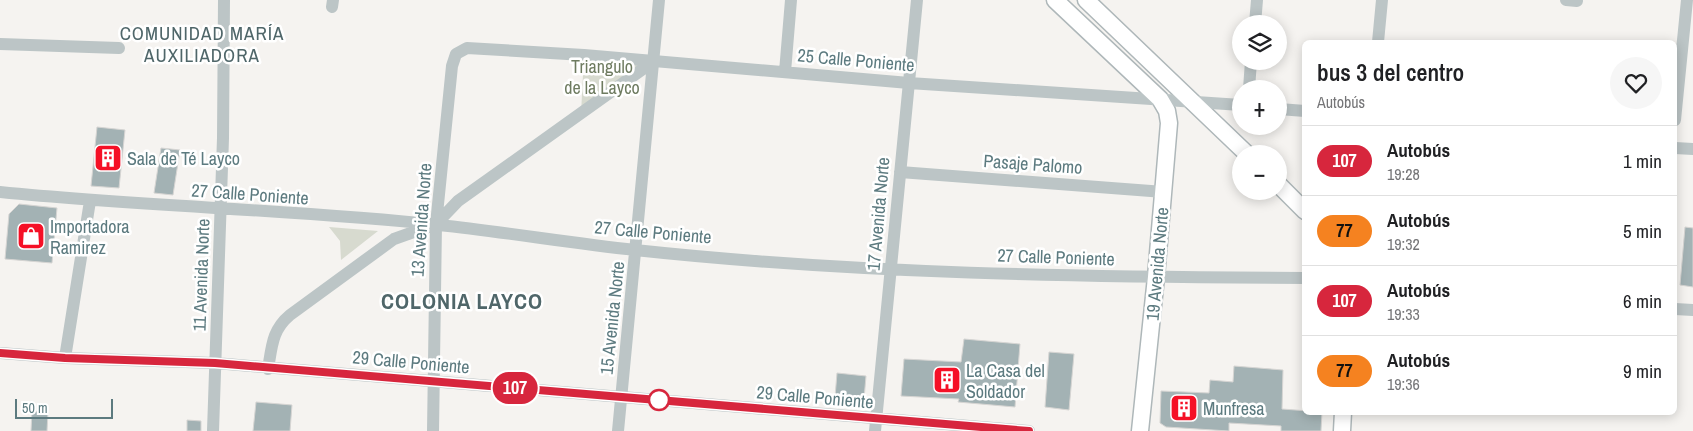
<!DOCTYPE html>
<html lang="es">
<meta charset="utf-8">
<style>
:root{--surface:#fff;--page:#f6f6f6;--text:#202124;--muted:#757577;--line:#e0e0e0}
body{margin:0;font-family:"Archivo Narrow",sans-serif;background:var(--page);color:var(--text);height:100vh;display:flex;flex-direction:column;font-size:19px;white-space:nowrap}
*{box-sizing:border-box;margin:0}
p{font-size:16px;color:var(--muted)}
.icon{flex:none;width:28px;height:28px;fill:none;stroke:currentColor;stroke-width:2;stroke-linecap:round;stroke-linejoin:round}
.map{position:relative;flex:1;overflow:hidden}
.details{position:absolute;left:1302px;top:40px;width:375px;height:375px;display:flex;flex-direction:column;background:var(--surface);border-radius:8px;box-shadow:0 2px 12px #0003}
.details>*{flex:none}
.badge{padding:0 10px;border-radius:16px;font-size:18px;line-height:32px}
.buttons{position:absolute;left:1232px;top:15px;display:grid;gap:10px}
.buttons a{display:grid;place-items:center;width:55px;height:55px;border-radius:50%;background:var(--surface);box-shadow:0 2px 12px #0003;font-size:25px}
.scale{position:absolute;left:15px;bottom:12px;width:98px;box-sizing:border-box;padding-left:5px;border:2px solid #5c7a7f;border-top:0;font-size:14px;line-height:18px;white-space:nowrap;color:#5c7a7f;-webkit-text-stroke:4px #fff;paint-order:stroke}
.map>.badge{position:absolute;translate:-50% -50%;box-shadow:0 0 0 2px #fff}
.round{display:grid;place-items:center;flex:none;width:52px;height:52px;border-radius:26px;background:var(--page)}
.summary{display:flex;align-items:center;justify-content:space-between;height:85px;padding:0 15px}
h1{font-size:24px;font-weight:600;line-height:38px}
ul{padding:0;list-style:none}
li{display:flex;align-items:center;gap:15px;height:70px;padding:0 15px;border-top:1px solid var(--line)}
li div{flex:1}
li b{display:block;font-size:19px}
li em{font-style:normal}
li .badge{min-width:55px;font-weight:700;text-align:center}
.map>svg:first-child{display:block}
.green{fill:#d7dacf}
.building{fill:#a3b2b4;stroke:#d6d5d3}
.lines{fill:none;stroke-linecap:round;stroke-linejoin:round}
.major-casing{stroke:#aeb7b9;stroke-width:19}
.minor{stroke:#bcc5c6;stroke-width:12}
.major{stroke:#fff;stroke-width:16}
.line-casing{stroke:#fff;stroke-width:11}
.line{stroke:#d7263d;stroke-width:8}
.stop-dot{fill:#fff;stroke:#d7263d;stroke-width:2.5}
.labels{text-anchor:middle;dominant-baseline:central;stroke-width:5;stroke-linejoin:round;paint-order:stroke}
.street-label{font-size:18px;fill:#5c7a7f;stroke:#fff}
.park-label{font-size:18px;fill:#6e7b60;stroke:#fff}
.poi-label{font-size:18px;fill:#5c7a7f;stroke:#fff;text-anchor:start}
.neighbourhood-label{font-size:19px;letter-spacing:1px;fill:#4f6669;stroke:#fff}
.district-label{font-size:22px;font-weight:bold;letter-spacing:1px;fill:#4f6669;stroke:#fff}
</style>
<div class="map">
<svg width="1693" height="431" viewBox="0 0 1693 431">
<rect width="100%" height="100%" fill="#f5f3f0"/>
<path class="green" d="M584,55L654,61L581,114Z
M329,227L378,231L341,260L340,241Z"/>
<path class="building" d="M97,127L125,130L119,188L91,186Z
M161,148L180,150L173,195L154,193Z
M19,204L57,208L52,263L5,259L9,214Z
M1685,227L1693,228V287L1680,285Z
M964,339L1020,344L1015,407L958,402L959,399L901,396L904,359L961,362Z
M1049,352L1074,354L1069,410L1045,407Z
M1234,366L1283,370L1282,409L1322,412L1321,431H1281V426L1229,423V431L1166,427L1160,423L1161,391L1209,393L1210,380L1233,382Z
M837,373L866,376L864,399L835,397Z
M256,402L292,405L290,431H253Z
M32,411L48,412L47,431H31Z
M187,420L201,421V431H187Z"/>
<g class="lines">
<defs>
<path id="major" d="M1055,0L1160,99L1167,111L1169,123L1156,277L1140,431
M1086,0L1247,154
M1279,185L1305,211
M1342,431L1343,412"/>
</defs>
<use href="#major" class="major-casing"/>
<path class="minor" d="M1566,0L1577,1
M332,7L333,0
M1255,24L1257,0
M1378,42L1382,0
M0,44L119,48
M785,72L791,0
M1249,89L1251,61
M1279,109L1305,111
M1675,120L1687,0
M1675,148L1693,149
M900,172L1164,192
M0,192C146,207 293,209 439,225C505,232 570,243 635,250C857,274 1082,277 1305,278
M1675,309L1693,310
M0,353L65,358L215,363L1029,431
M65,358L90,201
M268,369C272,346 272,330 290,315L394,239L436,224L458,201L654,61
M213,431L223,138L224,0
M433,431L436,224L452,66L456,54L467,48L584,55L909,83L1241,105
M618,431L659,0
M875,431L917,0"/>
<use href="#major" class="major"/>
</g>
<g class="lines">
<defs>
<path id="line" d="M0,353L65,358L215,363L1029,431"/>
</defs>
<use href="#line" class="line-casing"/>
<use href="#line" class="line"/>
</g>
<defs>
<symbol id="building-square" viewBox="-11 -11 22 22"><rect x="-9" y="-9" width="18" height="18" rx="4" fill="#f51026" stroke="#fff"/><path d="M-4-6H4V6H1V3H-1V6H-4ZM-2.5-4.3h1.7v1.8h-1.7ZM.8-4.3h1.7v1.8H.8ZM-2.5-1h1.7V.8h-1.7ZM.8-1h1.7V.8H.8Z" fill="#fff"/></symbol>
<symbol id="shop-square" viewBox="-11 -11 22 22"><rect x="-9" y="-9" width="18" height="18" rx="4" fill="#f51026" stroke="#fff"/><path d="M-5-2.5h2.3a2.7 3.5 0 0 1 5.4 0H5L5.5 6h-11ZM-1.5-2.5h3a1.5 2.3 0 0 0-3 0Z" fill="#fff"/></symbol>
</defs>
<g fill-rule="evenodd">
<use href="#building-square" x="92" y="142" width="32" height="32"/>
<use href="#shop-square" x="15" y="220" width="32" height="32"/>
<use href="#building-square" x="931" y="364" width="32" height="32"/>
<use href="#building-square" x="1168" y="392" width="32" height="32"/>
</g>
<circle class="stop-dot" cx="659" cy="400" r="10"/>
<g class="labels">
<g class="street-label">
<text transform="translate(856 60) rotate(5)">25 Calle Poniente</text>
<text transform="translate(1033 164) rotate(4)">Pasaje Palomo</text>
<text transform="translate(250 194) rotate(4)">27 Calle Poniente</text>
<text transform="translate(878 214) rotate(-85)">17 Avenida Norte</text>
<text transform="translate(421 220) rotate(-86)">13 Avenida Norte</text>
<text transform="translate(653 232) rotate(5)">27 Calle Poniente</text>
<text transform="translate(1056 257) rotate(2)">27 Calle Poniente</text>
<text transform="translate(1157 264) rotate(-85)">19 Avenida Norte</text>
<text transform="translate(201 275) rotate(-88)">11 Avenida Norte</text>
<text transform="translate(612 318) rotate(-84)">15 Avenida Norte</text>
<text transform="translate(411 362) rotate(5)">29 Calle Poniente</text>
<text transform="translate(815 397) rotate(5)">29 Calle Poniente</text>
</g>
<g class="park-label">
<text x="602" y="66">Triangulo<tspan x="602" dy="21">de la Layco</tspan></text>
</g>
<g class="poi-label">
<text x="127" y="158">Sala de Té Layco</text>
<text x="50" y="226">Importadora<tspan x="50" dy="21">Ramirez</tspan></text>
<text x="966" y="370">La Casa del<tspan x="966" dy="21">Soldador</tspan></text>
<text x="1203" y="408">Munfresa</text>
</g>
<g class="neighbourhood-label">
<text x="202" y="33">COMUNIDAD MARÍA<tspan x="202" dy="22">AUXILIADORA</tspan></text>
</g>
<g class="district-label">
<text x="462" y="301">COLONIA LAYCO</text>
</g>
</g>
</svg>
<div class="buttons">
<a><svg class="icon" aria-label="layers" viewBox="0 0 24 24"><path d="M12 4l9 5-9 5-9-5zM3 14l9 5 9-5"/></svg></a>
<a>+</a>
<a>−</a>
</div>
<div class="scale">50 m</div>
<b class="badge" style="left:515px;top:388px;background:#d7263d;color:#fff">107</b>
<section class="details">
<div class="summary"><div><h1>bus 3 del centro</h1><p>Autobús</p></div><a class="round"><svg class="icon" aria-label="heart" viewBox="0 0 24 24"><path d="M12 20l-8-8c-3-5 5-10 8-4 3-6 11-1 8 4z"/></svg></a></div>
<ul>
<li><span class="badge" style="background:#d7263d;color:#fff">107</span><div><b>Autobús</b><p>19:28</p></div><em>1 min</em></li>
<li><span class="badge" style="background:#f58220;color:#111">77</span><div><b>Autobús</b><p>19:32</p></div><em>5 min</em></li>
<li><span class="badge" style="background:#d7263d;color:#fff">107</span><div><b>Autobús</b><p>19:33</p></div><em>6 min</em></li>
<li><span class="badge" style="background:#f58220;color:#111">77</span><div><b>Autobús</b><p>19:36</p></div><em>9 min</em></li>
</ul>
</section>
</div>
